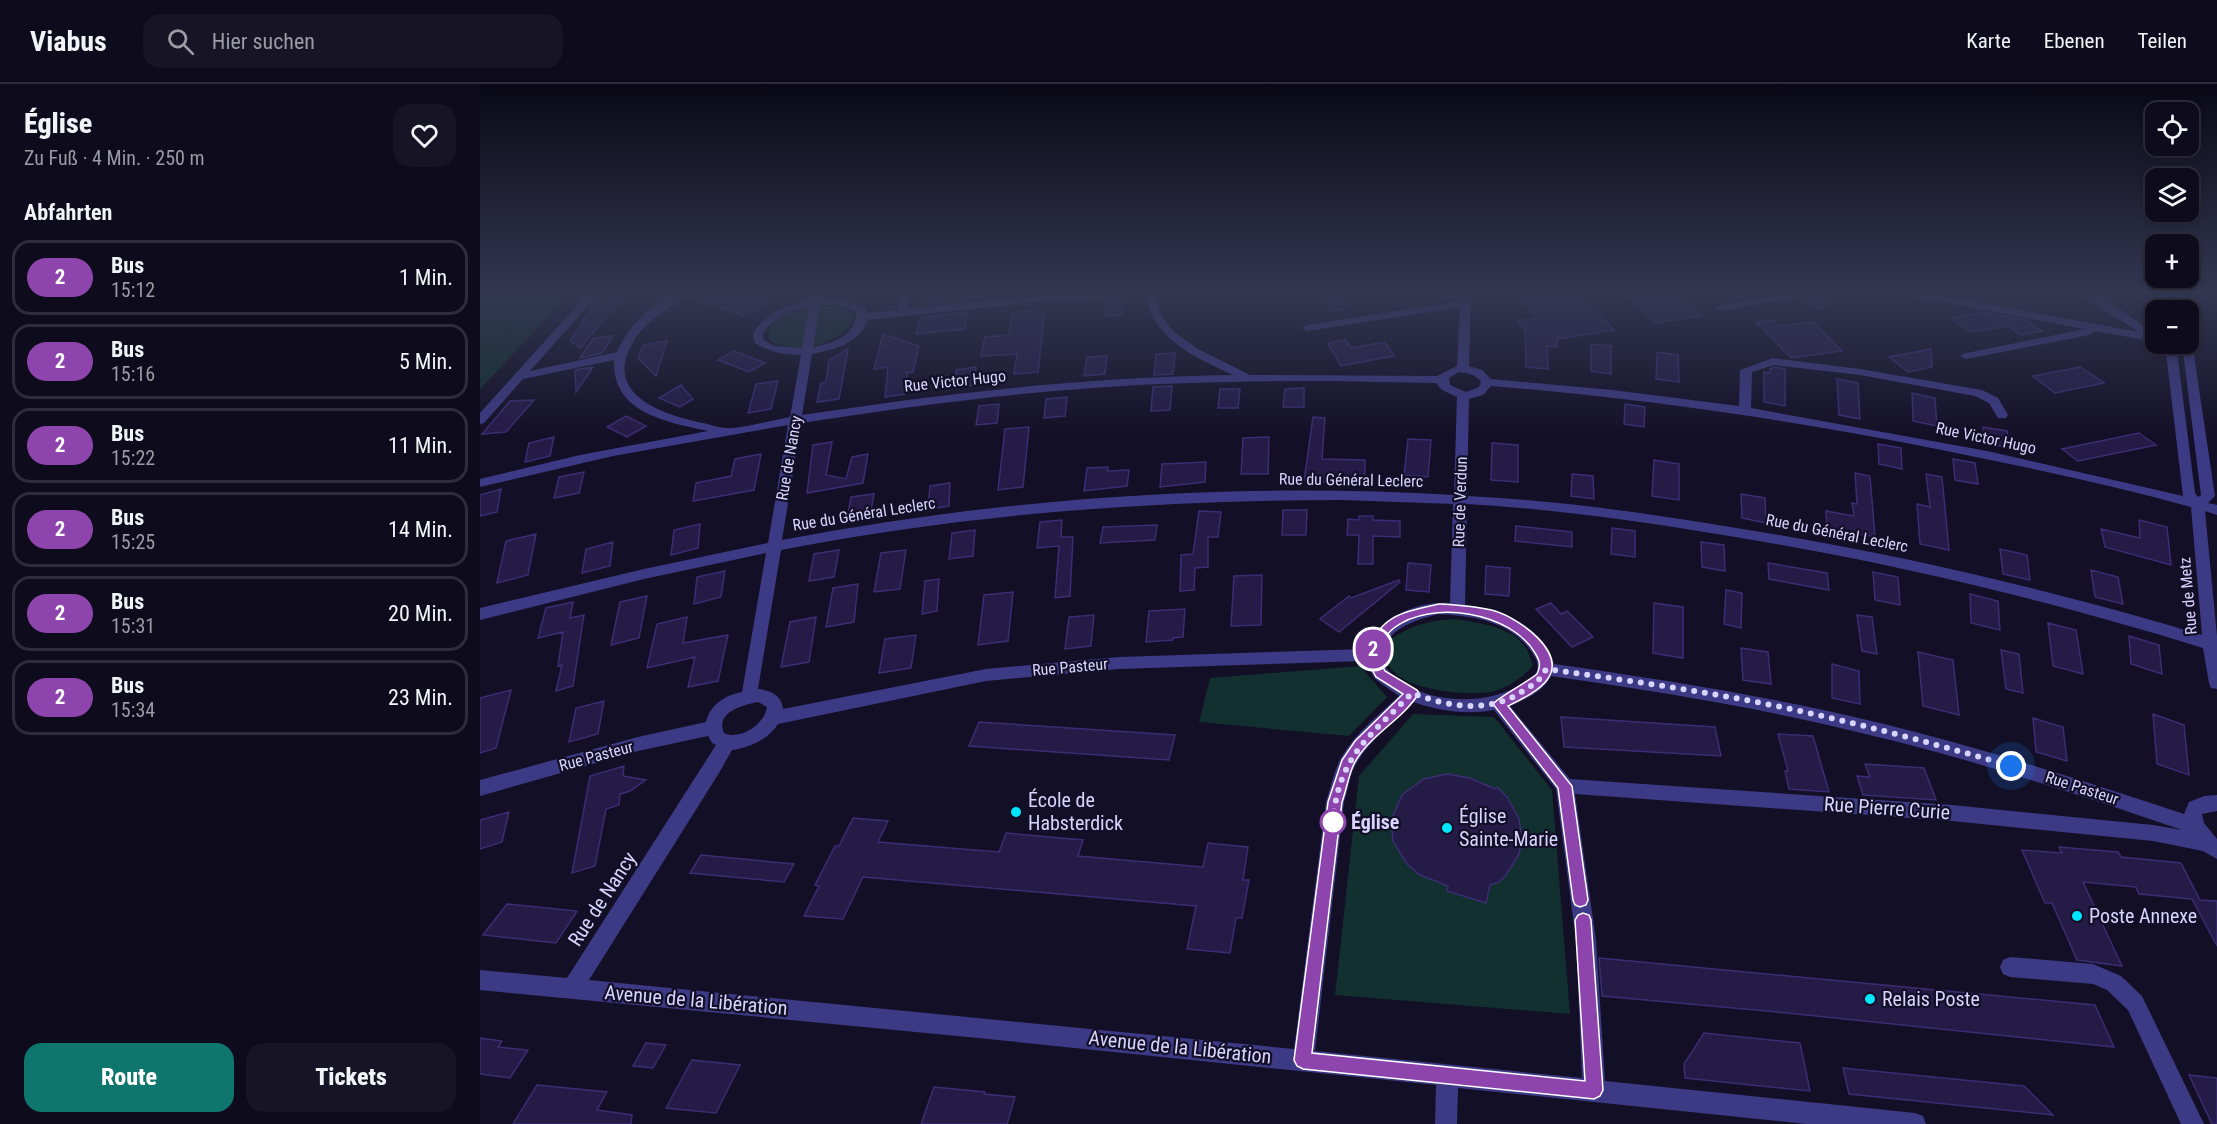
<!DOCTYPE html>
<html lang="de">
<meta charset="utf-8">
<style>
:root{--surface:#0e0b1c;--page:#171425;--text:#f1f3f6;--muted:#9b9ba3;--line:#2e2b3b;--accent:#0f766e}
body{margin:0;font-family:"Roboto Condensed",sans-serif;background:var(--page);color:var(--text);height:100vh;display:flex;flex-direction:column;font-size:22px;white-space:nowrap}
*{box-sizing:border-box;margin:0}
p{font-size:20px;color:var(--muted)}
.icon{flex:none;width:33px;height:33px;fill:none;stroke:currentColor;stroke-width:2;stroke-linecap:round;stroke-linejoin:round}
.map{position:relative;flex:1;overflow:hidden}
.side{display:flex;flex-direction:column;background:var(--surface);width:480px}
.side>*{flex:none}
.badge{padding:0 12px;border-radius:20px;font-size:21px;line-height:39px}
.tools{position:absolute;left:1665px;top:18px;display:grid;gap:12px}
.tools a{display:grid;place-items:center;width:54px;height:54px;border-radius:12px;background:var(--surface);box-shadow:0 3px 9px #0003,0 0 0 2px var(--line);font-size:30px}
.you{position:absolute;width:30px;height:30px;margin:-15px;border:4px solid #fff;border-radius:50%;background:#1a73e8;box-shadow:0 0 0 9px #1a73e833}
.map>.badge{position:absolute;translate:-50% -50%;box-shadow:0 0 0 3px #fff}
h2{padding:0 24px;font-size:22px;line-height:54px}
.round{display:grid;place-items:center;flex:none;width:63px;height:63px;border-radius:18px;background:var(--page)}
.headline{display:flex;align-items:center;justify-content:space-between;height:102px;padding:0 24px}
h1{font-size:28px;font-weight:800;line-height:45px}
.action{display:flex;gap:12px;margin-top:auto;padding:12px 24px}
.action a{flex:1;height:69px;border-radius:18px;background:var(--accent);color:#fff;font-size:24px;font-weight:800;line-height:69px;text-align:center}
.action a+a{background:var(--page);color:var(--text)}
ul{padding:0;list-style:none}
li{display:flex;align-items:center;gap:18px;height:75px;margin:0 12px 9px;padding:0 12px;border:3px solid var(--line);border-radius:18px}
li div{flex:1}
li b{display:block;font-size:22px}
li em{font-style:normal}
li .badge{min-width:66px;font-weight:700;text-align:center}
header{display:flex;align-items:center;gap:36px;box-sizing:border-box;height:84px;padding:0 30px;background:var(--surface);border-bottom:2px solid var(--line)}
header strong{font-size:28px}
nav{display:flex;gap:33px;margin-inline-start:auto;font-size:21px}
.search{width:420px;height:54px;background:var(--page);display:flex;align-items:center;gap:15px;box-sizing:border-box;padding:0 21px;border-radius:18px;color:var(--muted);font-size:22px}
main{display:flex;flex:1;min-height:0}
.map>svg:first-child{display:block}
.green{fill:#12302f}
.building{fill:#241b47;stroke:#3b2d73;stroke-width:1.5}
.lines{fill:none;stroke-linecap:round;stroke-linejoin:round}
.minor{fill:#3d3a85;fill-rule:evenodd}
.line{fill:#8e44ad;stroke:#fff;stroke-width:1.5}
.walk{stroke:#d9d4ff;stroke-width:6;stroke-dasharray:0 10.8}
.poi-dot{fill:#00e5ff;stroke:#130f26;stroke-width:2}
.stop-dot{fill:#fff;stroke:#8e44ad;stroke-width:3}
.labels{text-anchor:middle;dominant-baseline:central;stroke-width:4.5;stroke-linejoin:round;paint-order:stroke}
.street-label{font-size:16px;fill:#d9d4ff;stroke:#130f26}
.near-poi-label{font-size:20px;fill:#d9d4ff;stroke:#130f26;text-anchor:start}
.near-street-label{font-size:20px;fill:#d9d4ff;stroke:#130f26}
.near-stop-label{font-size:20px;font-weight:bold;fill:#d9d4ff;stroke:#130f26;text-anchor:start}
</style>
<header>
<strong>Viabus</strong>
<div class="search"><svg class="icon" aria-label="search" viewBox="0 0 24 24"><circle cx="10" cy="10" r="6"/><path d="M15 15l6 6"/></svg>Hier suchen</div>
<nav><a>Karte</a><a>Ebenen</a><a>Teilen</a></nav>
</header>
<main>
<section class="side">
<div class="headline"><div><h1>Église</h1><p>Zu Fuß · 4 Min. · 250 m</p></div><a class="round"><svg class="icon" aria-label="heart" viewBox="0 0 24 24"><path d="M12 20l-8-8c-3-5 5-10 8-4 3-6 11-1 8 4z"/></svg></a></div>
<h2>Abfahrten</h2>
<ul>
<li><span class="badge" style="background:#8e44ad;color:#fff">2</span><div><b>Bus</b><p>15:12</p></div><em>1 Min.</em></li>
<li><span class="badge" style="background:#8e44ad;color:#fff">2</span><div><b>Bus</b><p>15:16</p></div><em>5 Min.</em></li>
<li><span class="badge" style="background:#8e44ad;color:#fff">2</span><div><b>Bus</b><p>15:22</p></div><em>11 Min.</em></li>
<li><span class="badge" style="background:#8e44ad;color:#fff">2</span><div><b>Bus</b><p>15:25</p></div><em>14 Min.</em></li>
<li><span class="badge" style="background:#8e44ad;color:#fff">2</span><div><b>Bus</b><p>15:31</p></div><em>20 Min.</em></li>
<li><span class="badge" style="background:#8e44ad;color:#fff">2</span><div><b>Bus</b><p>15:34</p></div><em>23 Min.</em></li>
</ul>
<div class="action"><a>Route</a><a>Tickets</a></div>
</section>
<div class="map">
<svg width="1737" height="1040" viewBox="0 0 1737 1040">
<rect width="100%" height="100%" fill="#130f26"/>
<path class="green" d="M0,207H92L0,305Z
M340,221C422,222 327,288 289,255C284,231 324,224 340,221Z
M976,535C998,539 1032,542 1046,564C1049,569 1051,576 1053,582C1041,594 1027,605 1010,608C985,612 927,606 911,585C909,582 907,577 905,573L909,556C935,540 946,537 976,535Z
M880,582L907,613L869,652L719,638L730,594Z
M933,630L1014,633L1072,706L1090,930L855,911L879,692Z"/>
<path class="building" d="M211,207H279L298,213L264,232L207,212Z
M448,207H489L488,216L444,221Z
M1144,207H1195L1221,232L1175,239Z
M1340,207H1347L1348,223L1336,225L1322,214L1334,212Z
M1083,209L1093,220L1103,218L1107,223L1112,222L1134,246L1077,255V263L1067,262L1068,285L1046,283L1045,247L1038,237L1058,234L1042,215Z
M125,211H145L100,264L90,256L106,235L103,236Z
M861,211L869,224L852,227L844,214Z
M643,215L642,231L625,232L626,217Z
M565,226L558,288L534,290L537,270L501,272L505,253L529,251L533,228Z
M487,228L485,245L436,250L441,233Z
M1503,228L1546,236L1562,247L1541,251L1528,242L1491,248L1471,234Z
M1294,236L1299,242L1333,238L1362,267L1311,274L1276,238Z
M403,250L439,262L433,288L427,289L425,310L405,313L408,283L394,285Z
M133,252L122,269L100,274L114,254Z
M866,256L871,264L905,258L914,272L861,282L848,259Z
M187,257L176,292L158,274L163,261Z
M1111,260L1131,262V290L1111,287Z
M368,265L359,315L337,318L341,299L346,298L349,276Z
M1451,265L1452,283L1428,288L1409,273Z
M254,267L285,279L269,288L238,276Z
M1177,268L1198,271L1199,298L1176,295Z
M695,269L693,290L674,291L676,270Z
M627,272L625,290L604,292L607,273Z
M113,283L96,308L95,286Z
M496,283L494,301L474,303L476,286Z
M1294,283L1305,285V322L1284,318V288L1290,289V285Z
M1600,283L1624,299L1575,309L1553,292Z
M1357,295L1378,299L1380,335L1359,331Z
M298,297L291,325L268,329L276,300Z
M201,301L213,315L200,323L179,314Z
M692,302L690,326L671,327L673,303Z
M824,304V323H803L805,305Z
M740,305H760L758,324H738Z
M1432,309L1455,314L1457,342L1433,337Z
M587,313L585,332L564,334L566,315Z
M54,316L26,348L2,350L30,317Z
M519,320L517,339L496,341L499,322Z
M1145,320L1165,323L1164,343L1144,340Z
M146,332L166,342L147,353L127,343Z
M833,333L845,334L842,375L885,376V399L824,397Z
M549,343L543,403L518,406L525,345Z
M1503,343L1527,347L1530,364L1505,359Z
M1659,349L1676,361L1598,377L1582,365Z
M74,353L70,372L45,378L49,359Z
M789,353L788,390H761L763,354Z
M928,355L951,356L948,393L924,391Z
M352,358L346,391L366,395L372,373L388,370L383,399L327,409L333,361Z
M1012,359L1038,361V398L1011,396Z
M1398,360L1421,364L1422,385L1399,380Z
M281,370L274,406L213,417L216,399L251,392L255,375Z
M1473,375L1495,379L1498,400L1475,396Z
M1174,376L1199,380V416L1172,412Z
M726,378L725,398L680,403L682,380Z
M628,383L627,387L649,386L647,402L604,407L607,384Z
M104,388L99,409L74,414L79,393Z
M1375,389L1390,392L1395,453L1371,448L1372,455L1347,451L1346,427L1374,432L1372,419L1377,420Z
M1092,390L1113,392L1114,415L1091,412Z
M1446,390L1462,393L1469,466L1440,460L1437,420L1450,423Z
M470,399L469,422L448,425L450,402Z
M21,405L17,428L0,432V411Z
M394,410L390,433L367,436L371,413Z
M1261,410L1285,414L1286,439L1262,434Z
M803,426H827L826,451H802Z
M719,427L741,428L738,453H728V483L715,484L714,506L700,507L701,471L713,470Z
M879,432H893V436L920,437V453L893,452V480H878L879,451H867L868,435L879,436Z
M582,436L581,453H593L590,512L575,514L579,462L557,464L560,438Z
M1659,436L1687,443L1691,481L1625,463L1621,445L1660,454Z
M220,440L218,464L191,471L194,446Z
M677,441L675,456L620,459L623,443Z
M1036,442L1092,448V463L1035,457Z
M1132,444L1155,447V473L1131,470Z
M495,446L493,472L469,475L472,449Z
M56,450L48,491L17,499L26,457Z
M133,458L130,482L102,489L106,465Z
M1221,458L1244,461L1245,487L1222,483Z
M1520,465L1547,471L1550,496L1523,490Z
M359,466L354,493L329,497L334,470Z
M426,466L420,505L394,508L401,469Z
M928,479L951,481L949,508L926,506Z
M1288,479L1347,489L1349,506L1289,495Z
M1006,482L1030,484L1029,512L1005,510Z
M1611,486L1638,493L1643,520L1615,513Z
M245,487L241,513L214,520L217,493Z
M1393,488L1418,493L1420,521L1395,516Z
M782,491L781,541L751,542L754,492Z
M459,495L457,527L442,530L445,497Z
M919,496L920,498L859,548L840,535L869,512L871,514Z
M378,500L374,538L346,543L353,504Z
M1246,506L1262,509L1261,544L1244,540Z
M533,508L528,557L498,561L504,511Z
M1490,510L1518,517L1520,546L1491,539Z
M167,512L159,554L131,561L140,518Z
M93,518L90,534L104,531L93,602L76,607L82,581L78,582L83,548L58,554L66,524Z
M1071,519L1081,530L1087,527L1113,553L1092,563L1056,525Z
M1174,519L1203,523V574L1173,569Z
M705,525L703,553L693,554V556L666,558L669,527Z
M614,531L611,562L585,565L589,533Z
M1377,531L1392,533L1397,570L1382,567Z
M207,533L203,559L248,551L238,597L208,603L215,573L167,584L177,540Z
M336,533L329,578L301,583L310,538Z
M1568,539L1596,546L1603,590L1573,582Z
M436,551L431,584L399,589L405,555Z
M1649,552L1679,561L1682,590L1651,580Z
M1261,564L1288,568L1291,600L1263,596Z
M1521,566L1539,570L1543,609L1526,605Z
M1438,568L1473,576L1479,631L1443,622Z
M1352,580L1379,587L1380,620L1352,614Z
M31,606L16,664L0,669V614Z
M124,617L118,650L89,658L96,624Z
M1673,630L1704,641L1709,691L1677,680Z
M1081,633L1235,643L1241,672L1084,663Z
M1553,634L1583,643L1587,677L1556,668Z
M499,638L695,651L689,676L489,662Z
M1298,650L1333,652L1349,708L1309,705L1305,687H1308Z
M1385,680L1444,684L1456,716L1383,711L1377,692L1390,693Z
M144,682L143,692L166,696L150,707L140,710L139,721L126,725L115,782L92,789L110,692Z
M967,690L990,694L1015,705L1017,703L1027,713L1039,735L1042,756L1039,770L1026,791L1019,798L1010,801L1006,819L967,807L968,802L940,791L927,780L913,757L911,736L922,711L944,695Z
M29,728L22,758L0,765V736Z
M373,734L408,737L398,758L519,768L526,749L603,756L598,772L723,783L728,759L768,763L763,796H769L762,834H756L750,869L707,865L716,822L383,793L363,835L324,832L339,802L335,801L355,762H359Z
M1579,763L1638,768L1641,773L1701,779L1720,816L1737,817V862L1712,815L1659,810L1656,803L1603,798L1642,882L1597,876L1572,819H1565L1542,766L1582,769Z
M221,771L314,780L304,798L210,789Z
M27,820L97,827L76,859L3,851Z
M1119,874L1615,921L1634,963L1307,929L1122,912Z
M1224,949L1320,959L1330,1007L1205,994L1204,980Z
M0,954L22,957L18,963L48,966L30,994L0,990Z
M166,959L186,961L173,984L153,982Z
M212,976L260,981L236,1029L186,1024Z
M1363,984L1544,1002L1573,1031L1369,1010Z
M1709,991L1737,994V1040H1732Z
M57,1001L127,1008L117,1026L152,1031L151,1040H33Z
M454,1003L505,1008L504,1010L535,1013L527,1040H441Z"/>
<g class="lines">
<path class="minor" d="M110,207H121L50,287L137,268C148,242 180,207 209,207C191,226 166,234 152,260C123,312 185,331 223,339C230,340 239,344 246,344C262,345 292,336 310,333L321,271C303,271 290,268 275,259L273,249C287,228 306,221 330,216L332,207H342L341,215H363L385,224L387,229L418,226L419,207H429L428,225C513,216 596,207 681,207L675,210L680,230L694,248L718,265L770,291L957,292L977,282L980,223L827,247L822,244L827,241L980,217L981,207H991L989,282L1002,286L1011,295L1133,306L1259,322L1260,286L1293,274L1380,285L1502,306L1518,314L1528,331L1526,334H1518L1509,319L1495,312L1380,291L1294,281L1272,288L1271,324L1507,367L1703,412L1685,260H1696L1715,409L1718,413L1721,411L1702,260L1712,258L1735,412L1728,419L1737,421V431L1725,427L1737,552V605L1731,604L1729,599L1723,564C1565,515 1405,477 1243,451C1158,437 1073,425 987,420L985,521C1020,525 1064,542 1074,580C1185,596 1295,613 1404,640C1505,665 1605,697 1704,730L1709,718L1724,712L1737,711V727L1722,730L1724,739L1737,755V775L1723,767L1673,757L1472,737L1095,710L1116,856L1125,997L1435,1029L1443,1032L1446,1040H1326L978,1004L977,1040H955L956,1001L498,954L0,906V886L87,894L236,661L232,659L228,652L158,667L0,712V696L158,653L226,638C230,621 245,611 262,608L286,469L164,495L0,536V524L164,485L288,459L308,341L133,372L0,403V395L100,371L228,347C186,338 132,329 134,276L43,295L4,339L0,340V329ZM665,211C674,256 715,273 753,291C608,293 465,309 322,331L332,270C353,266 381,259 387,236L566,217ZM340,221H361L376,228C377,251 354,259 333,263ZM329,223L322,264L294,262L284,256L283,249C295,233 311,226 329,223ZM979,288C988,289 995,290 1001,298L999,303L986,308L970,301L969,294ZM850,297L956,299L962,306L977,313L974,411C749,398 523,414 302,456L321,339C418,324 514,311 612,304C691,298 770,297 850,297ZM1011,302C1173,315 1332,339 1491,372C1565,387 1639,403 1711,423L1722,551C1565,504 1406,467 1244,442C1159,428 1073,416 987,412L989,315L1003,311ZM862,416L973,420L970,519C935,517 901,534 885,565L639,573L506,585L303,625C302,612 291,606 278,605L301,466C486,430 673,416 862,416ZM959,530C993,532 1030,537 1051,567C1056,574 1059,579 1057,588C1018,629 923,624 898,571C911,544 931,537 959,530ZM885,577L895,595L919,612C899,631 875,649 861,674C854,687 851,703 846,718L814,965L109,896L239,689L252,666C269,664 289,655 298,640L506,597L639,585ZM1071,592C1183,608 1293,626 1402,654C1504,679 1603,712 1702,746L1673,741L1472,721L1090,695L1030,622C1046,615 1063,608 1071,592ZM278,618L287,623C285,640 260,657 244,649C235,628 263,621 278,618ZM933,618C960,627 986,631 1014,626L1076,705L1096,856L1102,994L835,967L864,718C868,706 869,693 875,682C888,657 914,638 933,618Z
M1316,207H1338L1333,210L1241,227L1236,224L1241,221Z
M1416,207H1437L1659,248L1595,207C1620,207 1656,236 1676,252V258L1615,247L1609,251L1486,275L1480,272L1482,270L1605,245L1421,210Z
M1683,207H1693L1694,226H1684Z
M1698,207H1708L1709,228L1700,226Z
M1530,873L1613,880L1641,892L1662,912L1724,1040H1701L1648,926L1627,906L1613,900L1530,893L1523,890L1520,883L1523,876Z"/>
</g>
<linearGradient id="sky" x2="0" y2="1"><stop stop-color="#0a0815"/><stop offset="0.59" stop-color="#333752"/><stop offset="1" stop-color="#333752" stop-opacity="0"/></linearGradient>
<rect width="1737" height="353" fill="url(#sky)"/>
<path class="line" d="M959,520C977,521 997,522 1015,527C1038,534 1088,568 1067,596C1059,607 1040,616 1028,622L1092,702L1108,816L1106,821L1100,823L1095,821L1093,816L1078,704L1013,620C1017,614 1049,597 1057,590C1061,582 1060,577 1055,569C1031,528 951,515 914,544C905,551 901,561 897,571L905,587L937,606L939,609C922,637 887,652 873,682C868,694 866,707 862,718L832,969L1105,997L1095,836L1098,831L1103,829L1109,831L1111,836L1123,1006L1120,1012L1114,1015L823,985L817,982L814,976L848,718L862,676L875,657L923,610L896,593L884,571C902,531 919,529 959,520Z"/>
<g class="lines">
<path class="walk" d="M853,738C858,673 889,653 932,609C968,623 1010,630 1043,607C1053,601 1061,596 1066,585C1123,593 1181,601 1238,611C1337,628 1435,654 1531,682"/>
</g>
<g class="poi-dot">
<circle cx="536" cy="728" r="6"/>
<circle cx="967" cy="744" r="6"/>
<circle cx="1597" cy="832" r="6"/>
<circle cx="1390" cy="915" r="6"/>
</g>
<circle class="stop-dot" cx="853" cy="738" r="12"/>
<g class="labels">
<g class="street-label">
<text transform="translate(475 297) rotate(-6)">Rue Victor Hugo</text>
<text transform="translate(1506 354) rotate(12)">Rue Victor Hugo</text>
<text transform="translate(309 374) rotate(-80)">Rue de Nancy</text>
<text transform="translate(871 396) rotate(1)">Rue du Général Leclerc</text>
<text transform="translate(980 418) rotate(-88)">Rue de Verdun</text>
<text transform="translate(384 430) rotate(-9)">Rue du Général Leclerc</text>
<text transform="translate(1357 449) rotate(11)">Rue du Général Leclerc</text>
<text transform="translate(1708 512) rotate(-95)">Rue de Metz</text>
<text transform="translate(590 583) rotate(-5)">Rue Pasteur</text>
<text transform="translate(116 672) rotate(-15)">Rue Pasteur</text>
<text transform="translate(1602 704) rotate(18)">Rue Pasteur</text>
</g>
<g class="near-poi-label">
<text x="548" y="716">École de<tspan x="548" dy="23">Habsterdick</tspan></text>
<text x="979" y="732">Église<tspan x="979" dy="23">Sainte-Marie</tspan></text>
<text x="1609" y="832">Poste Annexe</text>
<text x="1402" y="915">Relais Poste</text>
</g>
<g class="near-street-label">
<text transform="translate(1407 724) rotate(4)">Rue Pierre Curie</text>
<text transform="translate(122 815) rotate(-57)">Rue de Nancy</text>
<text transform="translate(216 916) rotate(5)">Avenue de la Libération</text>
<text transform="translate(700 963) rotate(6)">Avenue de la Libération</text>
</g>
<g class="near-stop-label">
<text x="871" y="738">Église</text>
</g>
</g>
</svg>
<div class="tools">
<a><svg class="icon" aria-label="locate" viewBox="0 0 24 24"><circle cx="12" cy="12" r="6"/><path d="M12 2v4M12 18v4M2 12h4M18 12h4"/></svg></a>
<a><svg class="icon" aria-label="layers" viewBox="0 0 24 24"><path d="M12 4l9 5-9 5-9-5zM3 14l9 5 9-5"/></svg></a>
<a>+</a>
<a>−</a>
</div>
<div class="you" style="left:1531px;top:682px"></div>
<b class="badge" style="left:893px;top:565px;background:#8e44ad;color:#fff">2</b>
</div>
</main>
